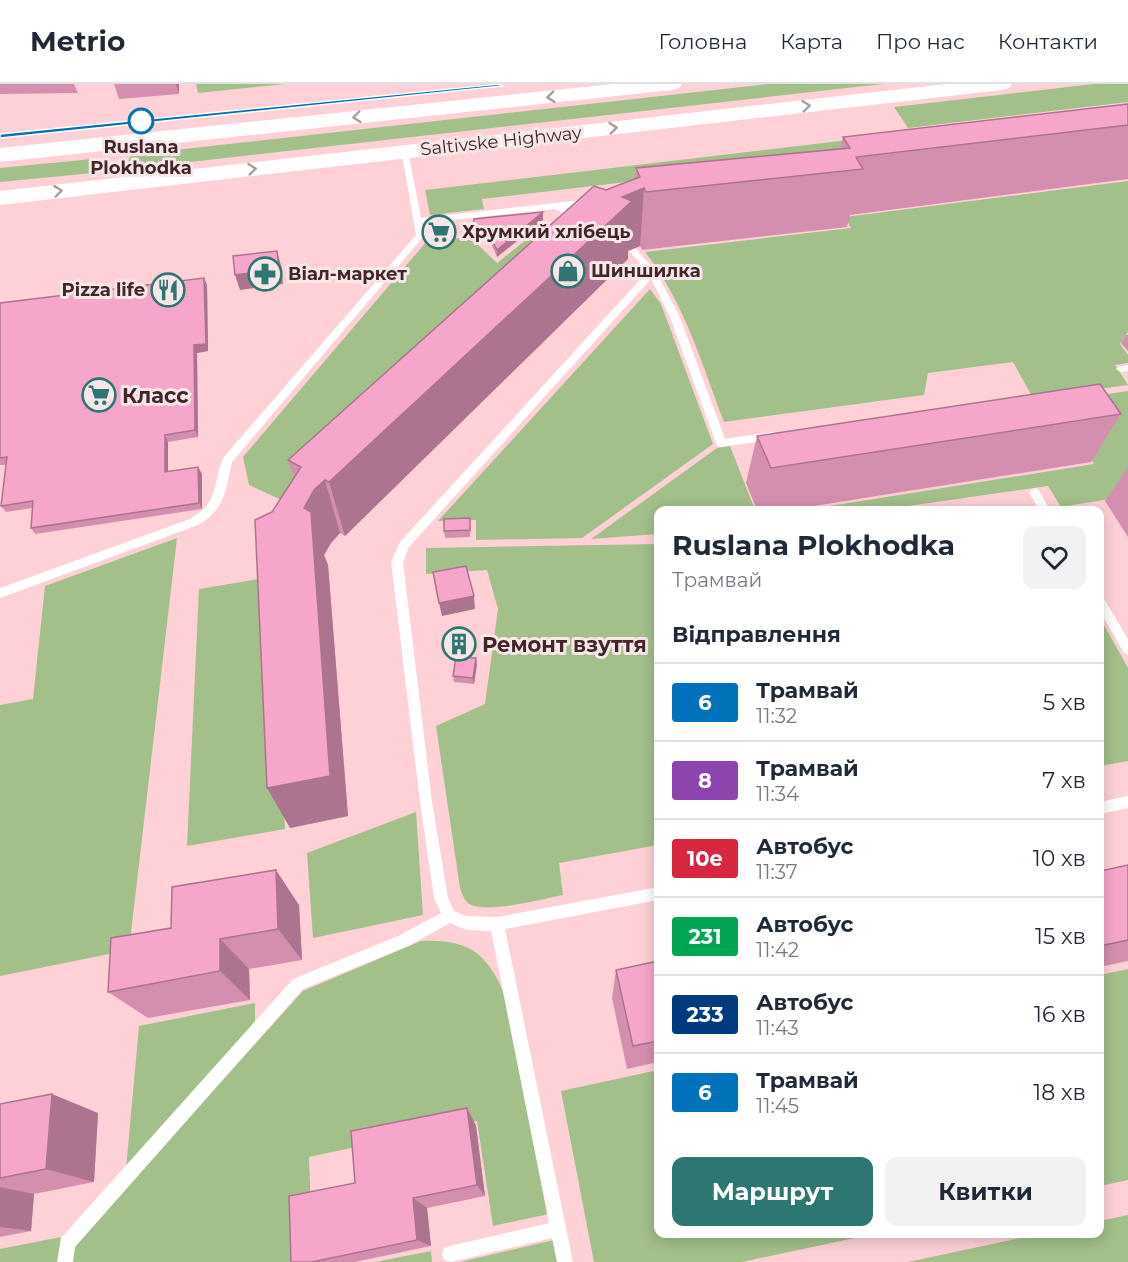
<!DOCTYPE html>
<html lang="uk">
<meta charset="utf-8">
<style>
:root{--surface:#fff;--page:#f2f2f3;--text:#1f2937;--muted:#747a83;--line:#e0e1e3;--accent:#2d7672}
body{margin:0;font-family:Montserrat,sans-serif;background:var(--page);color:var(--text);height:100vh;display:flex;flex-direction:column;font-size:22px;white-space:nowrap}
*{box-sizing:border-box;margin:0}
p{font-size:20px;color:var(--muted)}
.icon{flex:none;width:33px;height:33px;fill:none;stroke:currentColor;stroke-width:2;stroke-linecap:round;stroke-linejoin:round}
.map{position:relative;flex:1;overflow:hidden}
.side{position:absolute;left:654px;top:422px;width:450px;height:732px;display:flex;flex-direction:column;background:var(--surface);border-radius:12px;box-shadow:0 3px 15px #0003}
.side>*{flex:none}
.badge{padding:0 12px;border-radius:4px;font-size:21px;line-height:39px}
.map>.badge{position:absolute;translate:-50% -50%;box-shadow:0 0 0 3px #fff}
h2{padding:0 18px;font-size:22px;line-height:54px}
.round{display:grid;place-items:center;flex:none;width:63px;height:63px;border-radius:12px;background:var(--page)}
.summary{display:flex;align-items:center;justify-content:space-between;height:102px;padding:0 18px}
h1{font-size:28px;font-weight:700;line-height:45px}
.primary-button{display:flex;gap:12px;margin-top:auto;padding:12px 18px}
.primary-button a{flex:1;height:69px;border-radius:12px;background:var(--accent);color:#fff;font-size:24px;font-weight:700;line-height:69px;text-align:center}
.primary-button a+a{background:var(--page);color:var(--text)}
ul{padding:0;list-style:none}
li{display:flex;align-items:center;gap:18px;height:78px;padding:0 18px;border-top:2px solid var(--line)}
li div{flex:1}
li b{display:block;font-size:22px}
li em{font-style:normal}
li .badge{min-width:66px;font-weight:700;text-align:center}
header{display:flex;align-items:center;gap:36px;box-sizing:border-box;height:84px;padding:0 30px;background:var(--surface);border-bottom:2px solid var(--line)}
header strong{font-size:28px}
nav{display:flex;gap:33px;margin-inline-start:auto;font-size:21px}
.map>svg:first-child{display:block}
.green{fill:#a3bf8a}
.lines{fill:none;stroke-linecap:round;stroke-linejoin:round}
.lane{fill:#fff;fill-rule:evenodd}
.primary{fill:#fff;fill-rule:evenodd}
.tram{stroke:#a68286;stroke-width:1.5}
.wall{fill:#d48faf}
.shaded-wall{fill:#ac748e}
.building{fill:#f6a6cb;stroke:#ac748e;stroke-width:1.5}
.oneway{stroke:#aa9d9f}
.line{fill:#0072bc;stroke:#fff;stroke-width:1.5}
.stop-dot{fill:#fff;stroke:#0072bc;stroke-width:3}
.labels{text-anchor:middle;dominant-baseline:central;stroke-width:6;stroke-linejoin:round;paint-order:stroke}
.far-street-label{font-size:18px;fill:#42262a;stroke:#f6e7e8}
.far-stop-label{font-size:18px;font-weight:bold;fill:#42262a;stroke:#f6e7e8}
.far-poi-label{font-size:18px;font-weight:bold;fill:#42262a;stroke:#f6e7e8;text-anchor:start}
.poi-label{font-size:21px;font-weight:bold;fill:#42262a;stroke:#f6e7e8;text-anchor:start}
</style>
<header>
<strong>Metrio</strong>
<nav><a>Головна</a><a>Карта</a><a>Про нас</a><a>Контакти</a></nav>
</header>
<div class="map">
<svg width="1128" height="1178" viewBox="0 0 1128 1178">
<rect width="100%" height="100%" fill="#fdd1d6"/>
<path class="green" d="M196,0H285L198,9Z
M768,0H883L137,84L127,80L130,73L139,70Z
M1093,0H1128V18L908,44L894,23Z
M1128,23V39L482,115L484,125L430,131L425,106Z
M92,75L100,77L102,81L100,86L93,89L0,98V84Z
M1128,97V248L1120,260L1128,271V279L1115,281L1128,301L1033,314L1013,278L928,289L924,311L724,338C702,281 684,217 645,168L851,144L845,133Z
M541,144L553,192L305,427L249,401L243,373L427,157L470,153L497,179Z
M650,205L661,220L713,360L582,454L476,456V436L438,437Z
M1128,307V412L1061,423L1048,402L880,426H805L1094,380L1054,318Z
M730,362L755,426H658V450L591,455L717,364Z
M177,454L129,866L0,892V621L33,615L45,502Z
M658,460V761L559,779L563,811C541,815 488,830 469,820C464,816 462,810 460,804L436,642L485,620L498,525L487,486L426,490V464Z
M271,493L285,745L187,762L199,505Z
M1100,534L1128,584V677L1100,682Z
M416,728L423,831L313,854L307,769Z
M421,857C471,855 488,870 507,916L549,1130L493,1142L477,1037L309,1073L313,1178H71L73,1162L303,907Z
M1128,885V1096L1100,1102V891Z
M255,919V942L126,1085L139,942Z
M658,986V1149H878L742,1178H594L561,1007Z
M1128,1131V1178H908L1044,1149H1100V1137Z
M61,1153L58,1178H0V1165Z
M554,1156L559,1178H460Z
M431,1167L432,1178H375Z"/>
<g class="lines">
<path class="lane" d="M401,65L408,67L421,134L591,115L595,118L591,121L565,124L567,126L563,129L555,125L422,139L423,153L232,378C226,406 225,426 198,441L0,514V504L190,435C220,418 212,401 223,374L416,151Z
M632,163L635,164L655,186L679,231L725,355L772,348L776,349V355L721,363L717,362L669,231L651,195L409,463L403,478L432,718L448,814L454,827L466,832L497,833L658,803V816L505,845L573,1178H557L552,1154L451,1178L444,1176L442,1170L444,1164L450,1162L549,1139L491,847L466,846L450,839L408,862L303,905L75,1163L73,1178H57L61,1154L293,895L398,852L441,829L434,814L420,718L391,478L400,458L647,188L628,166Z
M1128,281V287L1121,288L1116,285L1118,283Z
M1034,404L1038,405L1050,426H1039L1029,408Z
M1100,513L1104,515L1128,555V571L1124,569L1100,527Z
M1128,712V724L1100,730V718Z"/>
<path class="primary" d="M612,0H682L679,4L672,6L0,78V64Z
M946,0H1012L1009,4L1002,6L0,121V107Z"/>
<path class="tram" d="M0,52L499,0"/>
</g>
<path class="wall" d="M0,0H74L78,9L0,10Z
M114,0H179V10L119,15Z
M1128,20V95L850,131L847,143L642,166L640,162L628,167V175L345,452L340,449L331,459L324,471L328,481L348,732L290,744L272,428L294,394L288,376L606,106L635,94L636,84L840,64L843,53Z
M543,136L497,173L490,157L473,153V145Z
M204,194L207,201L208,267L197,269L198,353L168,358V387L198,383L202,390V425L35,450L31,444L32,424L6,428L1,422L6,381H0V219Z
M1126,251H1128V267L1121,259Z
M1121,330L1091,378L789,426H757L746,399L757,352Z
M1128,383V453L1105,417Z
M471,441L470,453L445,454L444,447Z
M463,546L465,567L454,568L453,562Z
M477,580L474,600L454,598L453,592Z
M1128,781V877L1100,883V787Z
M299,821L302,876L249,885L250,916L148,934L108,908L111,854Z
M658,877V978L627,985L612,914L616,886Z
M0,1020L98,1029L94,1098L34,1110L31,1147L0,1153Z
M467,1024L476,1042L485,1112L427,1124L431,1162L355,1178H291Z"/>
<path class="shaded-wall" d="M176,0H179V10Z
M644,104L640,162L628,167V175L345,452L329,398L622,113Z
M543,128V136L497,173V166Z
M277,167L281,181L283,200L240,206L235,191Z
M204,194L207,201L208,267L197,269L198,353L195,346L194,261Z
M165,351L168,358V395L165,388Z
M198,383L202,390V425L199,419Z
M325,396L340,449L331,459L324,471L328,481L348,732L290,744L267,704L304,424L314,406Z
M474,512L475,525L442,532L439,519Z
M476,574L477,580L474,600L473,594Z
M276,786L299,821L302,876L278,845Z
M220,855L249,885L250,916L220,887Z
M52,1010L98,1029L94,1098L46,1085Z
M467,1024L476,1042L485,1112L477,1101Z
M0,1103L34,1110L31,1147L0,1143Z
M413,1114L427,1124L431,1162L417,1156Z"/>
<path class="building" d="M1128,20V41L856,73L863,85L646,108L644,104L622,113L632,117L329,398L325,396L314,406L304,424L311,428L330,692L267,704L255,436L272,428L301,383L288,376L594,102L606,106L640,93L636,84L850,64L843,53Z
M543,128L497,166L489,150L473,145L474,135Z
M277,167L279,185L235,191L233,172Z
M204,194L206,260L194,261L195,346L165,351V388L198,383L199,419L31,444L33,417L1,422L7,373L0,374V219Z
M1100,300L1121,330L771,384L757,352Z
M470,434V446L444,447V435Z
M466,482L474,512L439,519L433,488Z
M463,546L465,561L453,562L452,548Z
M456,573L476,574L473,594L453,592Z
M1128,781V856L1100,862V787Z
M276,786L278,845L220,855V887L108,908L111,854L171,844L172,803Z
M658,877V957L633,962L616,886Z
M52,1010L46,1085L0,1094V1020Z
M467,1024L477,1101L413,1114L417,1156L312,1178H291L289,1112L355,1099L351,1047Z"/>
<defs><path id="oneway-chevron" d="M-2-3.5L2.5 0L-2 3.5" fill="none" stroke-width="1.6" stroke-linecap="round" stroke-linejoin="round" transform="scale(1.5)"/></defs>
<g class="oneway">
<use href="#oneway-chevron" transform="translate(551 13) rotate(174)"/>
<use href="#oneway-chevron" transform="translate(806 22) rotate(-6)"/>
<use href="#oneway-chevron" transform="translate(357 33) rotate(174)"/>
<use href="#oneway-chevron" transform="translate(613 44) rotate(-6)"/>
<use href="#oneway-chevron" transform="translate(252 85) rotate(-6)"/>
<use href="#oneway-chevron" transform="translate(58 107) rotate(-7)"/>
</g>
<path class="line" d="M499,0L502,2L0,54V50Z"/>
<defs>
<symbol id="supermarket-ring" viewBox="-11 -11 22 22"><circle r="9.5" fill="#f6e7e8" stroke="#2d7672" stroke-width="1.5"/><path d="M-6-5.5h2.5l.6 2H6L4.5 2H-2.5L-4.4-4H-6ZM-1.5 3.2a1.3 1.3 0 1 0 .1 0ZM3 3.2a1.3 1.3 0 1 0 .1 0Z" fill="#2d7672"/></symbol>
<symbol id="shop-ring" viewBox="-11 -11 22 22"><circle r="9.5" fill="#f6e7e8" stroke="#2d7672" stroke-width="1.5"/><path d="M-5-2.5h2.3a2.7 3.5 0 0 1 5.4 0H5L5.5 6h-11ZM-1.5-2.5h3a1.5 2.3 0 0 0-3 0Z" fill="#2d7672"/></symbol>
<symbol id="pharmacy-ring" viewBox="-11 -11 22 22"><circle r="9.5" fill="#f6e7e8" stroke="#2d7672" stroke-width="1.5"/><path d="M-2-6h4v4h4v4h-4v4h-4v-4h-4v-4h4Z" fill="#2d7672"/></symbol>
<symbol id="restaurant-ring" viewBox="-11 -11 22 22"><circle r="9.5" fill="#f6e7e8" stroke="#2d7672" stroke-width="1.5"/><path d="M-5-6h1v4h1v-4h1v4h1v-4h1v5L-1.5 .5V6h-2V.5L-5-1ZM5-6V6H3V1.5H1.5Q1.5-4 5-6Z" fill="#2d7672"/></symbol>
<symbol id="building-ring" viewBox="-11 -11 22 22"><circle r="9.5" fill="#f6e7e8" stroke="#2d7672" stroke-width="1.5"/><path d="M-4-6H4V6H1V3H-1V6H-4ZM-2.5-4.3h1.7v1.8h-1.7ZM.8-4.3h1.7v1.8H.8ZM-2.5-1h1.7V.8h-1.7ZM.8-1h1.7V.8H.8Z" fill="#2d7672"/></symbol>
</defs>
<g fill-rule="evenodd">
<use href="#supermarket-ring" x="420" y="129" width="38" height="38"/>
<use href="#shop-ring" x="549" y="168" width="38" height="38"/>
<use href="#pharmacy-ring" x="246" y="171" width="38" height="38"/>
<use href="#restaurant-ring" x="149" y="187" width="38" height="38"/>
<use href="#supermarket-ring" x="80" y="292" width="38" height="38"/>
<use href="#building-ring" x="440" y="541" width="38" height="38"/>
</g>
<circle class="stop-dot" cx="141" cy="37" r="12"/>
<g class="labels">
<g class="far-street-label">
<text transform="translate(501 57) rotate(-6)">Saltivske Highway</text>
</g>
<g class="far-stop-label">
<text x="141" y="63">Ruslana<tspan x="141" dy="21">Plokhodka</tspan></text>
</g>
<g class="far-poi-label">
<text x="462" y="148">Хрумкий хлібець</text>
<text x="591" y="187">Шиншилка</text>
<text x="288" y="190">Віал-маркет</text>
<text x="145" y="206" text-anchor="end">Pizza life</text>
</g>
<g class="poi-label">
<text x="122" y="311">Класс</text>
<text x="482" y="560">Ремонт взуття</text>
</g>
</g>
</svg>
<section class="side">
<div class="summary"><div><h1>Ruslana Plokhodka</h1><p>Трамвай</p></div><a class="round"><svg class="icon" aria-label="heart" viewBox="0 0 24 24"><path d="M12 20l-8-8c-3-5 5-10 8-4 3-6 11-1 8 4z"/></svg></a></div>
<h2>Відправлення</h2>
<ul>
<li><span class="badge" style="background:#0072bc;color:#fff">6</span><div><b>Трамвай</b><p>11:32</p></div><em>5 хв</em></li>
<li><span class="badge" style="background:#8e44ad;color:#fff">8</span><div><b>Трамвай</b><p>11:34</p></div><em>7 хв</em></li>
<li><span class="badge" style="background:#d7263d;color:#fff">10е</span><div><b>Автобус</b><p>11:37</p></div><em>10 хв</em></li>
<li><span class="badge" style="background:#00a651;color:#fff">231</span><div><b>Автобус</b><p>11:42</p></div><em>15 хв</em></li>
<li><span class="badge" style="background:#003b80;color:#fff">233</span><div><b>Автобус</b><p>11:43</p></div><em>16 хв</em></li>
<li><span class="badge" style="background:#0072bc;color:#fff">6</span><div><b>Трамвай</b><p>11:45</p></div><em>18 хв</em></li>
</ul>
<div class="primary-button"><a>Маршрут</a><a>Квитки</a></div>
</section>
</div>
